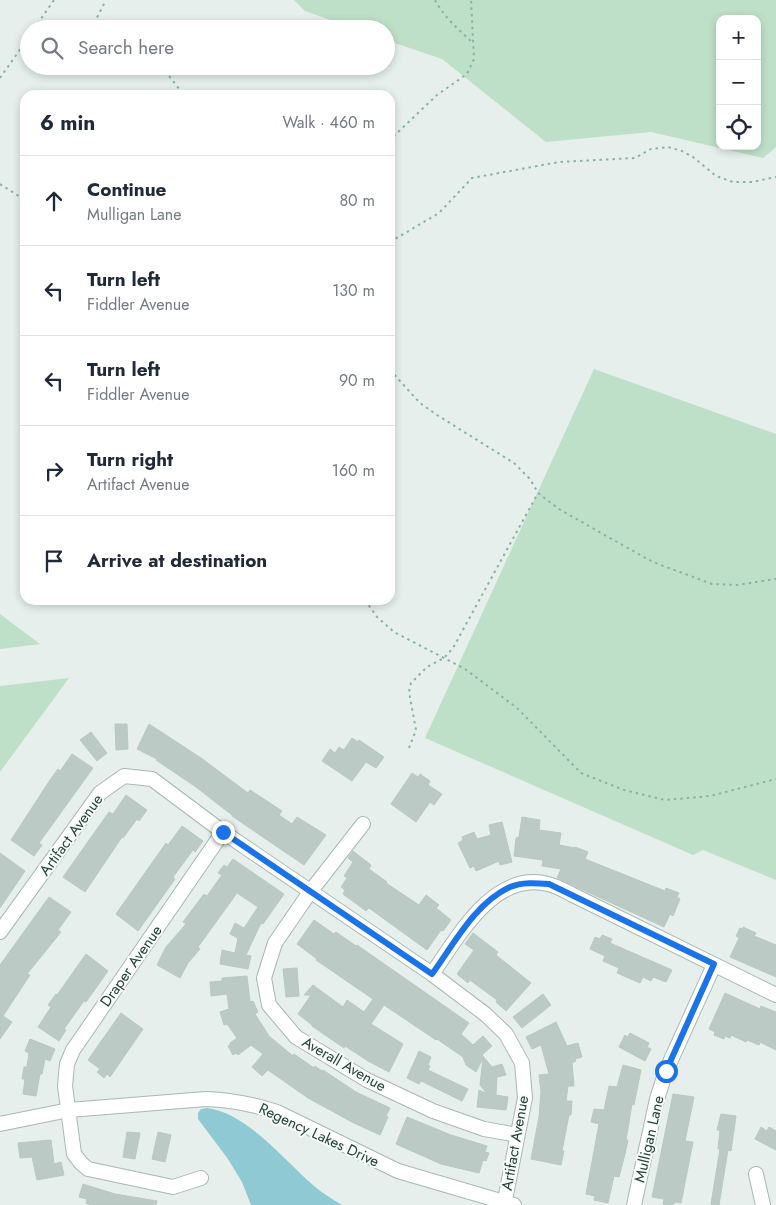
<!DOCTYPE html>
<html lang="en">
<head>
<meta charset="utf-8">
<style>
	:root { --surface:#fff; --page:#f6f6f7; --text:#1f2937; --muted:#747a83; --line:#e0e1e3 }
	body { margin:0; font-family:Jost,sans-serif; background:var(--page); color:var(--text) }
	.controls { position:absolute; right:15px; top:15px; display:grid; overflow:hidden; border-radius:10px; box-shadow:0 2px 8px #0003 }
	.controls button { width:45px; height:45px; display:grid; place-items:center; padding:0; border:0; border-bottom:1px solid var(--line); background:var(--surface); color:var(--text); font:25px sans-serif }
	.stop { position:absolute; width:15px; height:15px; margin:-11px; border:4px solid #1a73e8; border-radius:50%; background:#fff }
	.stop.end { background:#1a73e8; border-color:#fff; box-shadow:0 1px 5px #0008 }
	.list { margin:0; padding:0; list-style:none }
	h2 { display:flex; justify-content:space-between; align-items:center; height:65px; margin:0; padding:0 20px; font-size:21px }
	h2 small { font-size:16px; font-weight:400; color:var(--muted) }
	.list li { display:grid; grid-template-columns:32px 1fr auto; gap:15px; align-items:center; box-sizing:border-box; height:90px; padding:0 20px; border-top:1px solid var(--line) }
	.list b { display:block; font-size:19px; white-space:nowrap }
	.list p { margin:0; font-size:16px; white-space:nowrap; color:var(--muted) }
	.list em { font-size:16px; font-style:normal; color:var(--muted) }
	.icon { flex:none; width:28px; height:28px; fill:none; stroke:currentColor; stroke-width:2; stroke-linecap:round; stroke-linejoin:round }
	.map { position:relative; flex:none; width:776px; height:1205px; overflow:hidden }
	.search { position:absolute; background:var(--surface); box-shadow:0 2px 8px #0003; left:20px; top:20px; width:375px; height:55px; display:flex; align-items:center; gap:12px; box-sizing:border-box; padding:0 18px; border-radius:28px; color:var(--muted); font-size:19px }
	.panel { position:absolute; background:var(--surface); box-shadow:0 2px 8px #0003; left:20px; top:90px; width:375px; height:515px; border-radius:15px }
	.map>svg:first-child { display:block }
	.green { fill:#bfe0c8; fill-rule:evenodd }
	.water { fill:#8ec9d4 }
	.building { fill:#bbcac4; stroke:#b8c9c2 }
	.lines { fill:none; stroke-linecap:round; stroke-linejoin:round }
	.minor-casing { stroke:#a8b8b2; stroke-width:16 }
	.path { stroke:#86b3a5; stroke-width:2; stroke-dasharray:2.5 4; stroke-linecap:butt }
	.minor { stroke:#fff; stroke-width:14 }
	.route { stroke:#1a73e8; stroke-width:6 }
	.labels { text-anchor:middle; stroke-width:4; stroke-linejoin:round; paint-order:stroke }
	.street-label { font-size:15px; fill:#24423a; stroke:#f7fbf9 }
</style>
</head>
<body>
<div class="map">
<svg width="776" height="1205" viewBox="0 0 776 1205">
	<rect width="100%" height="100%" fill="#e6efeb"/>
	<path class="green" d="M294 0H776V147L763 158 651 132 546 142 442 59 386 40V29H355L305 11ZM720 19H757V146H720Z
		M594 369 776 434V880L703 850 693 855 425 738Z
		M0 614 40 644 0 649Z
		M69 678 0 772V686Z"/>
	<path class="water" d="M207 1108C247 1113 284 1160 313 1185 322 1193 332 1199 342 1205H251L242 1182 228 1159 198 1119V1113L201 1109Z"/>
	<path class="building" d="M115 724H127L128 749 116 750Z
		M149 724 201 758 248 793 250 790 270 803 282 811 279 815 292 824 297 817 326 835 304 865 232 816V815L196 787 156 760 157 759 137 749Z
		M91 732 107 753 97 761 80 740Z
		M352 738 358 742 359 740 384 757 376 768 366 762 352 781 322 761 330 749 335 753 339 747 344 750Z
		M72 754 93 768 39 843 42 845 34 856 11 840 50 780 58 769 60 771Z
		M412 773 418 777 420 774 430 781 428 785 442 794 434 805 430 802 416 822 391 804Z
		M126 795 147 810 139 821 137 819 123 838 122 837 85 892 63 877 109 812 113 814Z
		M522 817 540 820 539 830 561 833 559 845 575 848V847L588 852 585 859 665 891 666 888 679 893 677 897 680 899 673 916 670 914 664 927 557 878 561 869 542 866 543 860 514 856 516 838 519 837Z
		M502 822 512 862 500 865 499 861 476 871 474 866 470 868 458 843 463 840 462 837 474 832 477 839 491 835 489 825Z
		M182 826 203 841 195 852 193 850 173 877 175 879 138 931 116 914 166 843 168 845Z
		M353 851 371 865 369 869 387 882 386 883 419 905 426 895 439 905 436 908 451 920 443 931 441 930 427 950 369 908 366 911 343 894 345 890 341 887 347 878 344 876 353 862 348 858Z
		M0 853 25 871 0 908Z
		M233 859 284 894 263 924 261 923 246 955 251 956 248 969 220 964 222 950 235 953 238 938 230 934 235 923 244 928 258 907 237 893 198 947 200 949 188 963 180 978 157 965 166 947 186 924 183 922 204 894 207 896 222 875 218 873 224 865 227 867Z
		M49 897 71 912 58 930 61 932 27 974 30 975 3 1016 12 1022 0 1039V965Z
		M314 920 334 934 336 932 356 946 357 945 469 1023 461 1034 473 1045 483 1036 492 1046 482 1055 492 1067 502 1064 506 1075 497 1077 496 1095 508 1097 506 1110 477 1107 479 1090 487 1094 480 1085 483 1058 476 1072 466 1065 463 1057 437 1039 436 1040 384 1005 371 1024 403 1044 389 1072 368 1061 345 1046 344 1048 312 1026V1025L298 1014 311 995H304L313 985 343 1007 347 1000 364 1012 373 999 316 960 317 959 297 944Z
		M743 927 756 933 754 936 776 945V977L730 957 739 938 736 936 740 928 743 929Z
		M473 933 498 952 496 955 531 983 506 1011 496 1002 497 1000 470 980 468 983 457 974 474 950 465 944Z
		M602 935 612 939 610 943 672 970 666 982 653 977 651 981 643 977 640 983 617 973 619 968 603 961 605 956 590 949 595 937 600 939Z
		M86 954 108 971 86 1002 84 1001 64 1029 66 1030 59 1041 38 1027 51 1007 48 1005 56 994 57 995Z
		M297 968 299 996 286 997 283 969Z
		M247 976 250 1002 253 1001 258 1012 255 1014 269 1036 293 1056 294 1054 314 1068 315 1066 322 1071 323 1070 356 1092 390 1108 386 1116 388 1117 380 1135 352 1122 308 1098 268 1070 262 1076 252 1067 263 1054 251 1045 238 1055 236 1053 233 1055 228 1046 230 1045V1043L237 1038 227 1024 224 1025 220 1012 229 1009 227 994 211 996 210 982 222 981V978Z
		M725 993 760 1009 761 1006 776 1012V1050L760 1042 759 1045 747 1040 746 1042 731 1035 730 1038 725 1036 724 1039 714 1035 715 1032 709 1029Z
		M543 994 551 1005 522 1028 513 1017Z
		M121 1013 143 1029 110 1077 107 1074 104 1078 97 1072 100 1069 88 1060Z
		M556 1022 567 1046 578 1043 582 1057 575 1059 576 1061 572 1063 574 1086H568L566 1101H572L571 1115H569L562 1151H564L561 1165 531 1159 539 1117 541 1092 539 1075 549 1074 541 1045 532 1049 526 1037Z
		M630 1033 649 1043 647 1047 651 1049 645 1061 619 1047 625 1035 628 1037Z
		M30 1039 55 1049 50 1061 45 1059 42 1074H40L36 1096 23 1094 25 1079H22L24 1067H27L29 1053 25 1051Z
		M419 1051 431 1057 428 1065 430 1066 428 1070 468 1089 462 1101 421 1081 419 1084 407 1078Z
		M623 1065 641 1070 634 1105 632 1104 626 1140H628L625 1154 619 1177 614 1176 608 1203 594 1200 595 1196 586 1194 599 1124 591 1122 594 1109 604 1110 609 1086 617 1087Z
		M673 1094 694 1097 685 1141 693 1142 681 1203 675 1202 674 1204 668 1205 663 1204 664 1199 652 1197Z
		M721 1114 736 1116 731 1151 728 1150 719 1205H714L711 1204 720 1149H718L720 1130H717Z
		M407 1117 451 1135 487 1146 485 1152 489 1153 486 1161 483 1160 479 1173 441 1164 396 1144Z
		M761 1127 767 1131 769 1127 776 1131V1150L755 1139Z
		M127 1132 140 1133 135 1159 123 1157Z
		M158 1132 171 1135 165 1162 152 1159Z
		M51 1140 54 1164 61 1162 64 1175 37 1180 32 1157 20 1158 18 1143Z
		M83 1184 115 1194 157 1201 156 1205H91L86 1203 87 1199 79 1197Z"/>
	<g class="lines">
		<defs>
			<path id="minor" d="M363 824 310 892 275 943 264 978 269 1005 296 1037 367 1080 433 1111 484 1129 517 1135
				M0 932 100 793 124 776 152 779 223 832 432 974 485 1014 506 1034 522 1063 525 1098 504 1205
				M432 974C458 937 494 870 548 884 557 886 565 891 573 895L776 995
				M0 1124 69 1110 206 1099C231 1100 253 1104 277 1112L398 1171 514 1205
				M756 1174 763 1205
				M201 1178 173 1187 88 1169 81 1163 74 1154 65 1086 67 1064 73 1050 223 832
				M634 1205 657 1099 666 1071 714 965"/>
		</defs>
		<use href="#minor" class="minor-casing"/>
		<path class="path" d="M435 0C444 17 459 30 473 43
			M34 29 54 0
			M91 29 106 0
			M161 66 184 95
			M0 78 29 37
			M390 142 395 135 437 95 467 74 474 59 471 0
			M0 184 25 200
			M390 242 439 213 472 178 559 162 635 158 651 149 668 147 682 151 693 157 716 176 733 182H752L776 177
			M390 370 420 403 437 415 514 463 530 479 538 493 559 509 617 542 653 562 712 584 737 585 776 579
			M365 600 377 617 394 632 465 669 517 708 581 773 624 790 665 800 710 796 776 779
			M409 748 416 730 409 692 411 683 427 667 444 658 453 648 538 493"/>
		<use href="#minor" class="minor"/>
	</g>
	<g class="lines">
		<path class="route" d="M223 832 432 974C454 944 475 903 510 887 522 882 536 883 549 884L714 964 666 1071"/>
	</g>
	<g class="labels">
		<g class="street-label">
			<text transform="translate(71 835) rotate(-54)" y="5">Artifact Avenue</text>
			<text transform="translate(131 966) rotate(-55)" y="5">Draper Avenue</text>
			<text transform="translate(344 1064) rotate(30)" y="5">Averall Avenue</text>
			<text transform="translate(319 1135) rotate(25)" y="5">Regency Lakes Drive</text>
			<text transform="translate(649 1139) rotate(-77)" y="5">Mulligan Lane</text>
			<text transform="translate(515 1143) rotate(-80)" y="5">Artifact Avenue</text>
		</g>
	</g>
</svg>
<div class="controls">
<button>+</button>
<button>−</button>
<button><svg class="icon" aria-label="locate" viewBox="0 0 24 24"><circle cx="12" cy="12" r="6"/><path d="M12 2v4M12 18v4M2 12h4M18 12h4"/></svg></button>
</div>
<div class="stop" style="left:666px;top:1071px"></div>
<div class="stop end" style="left:223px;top:832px"></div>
<div class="search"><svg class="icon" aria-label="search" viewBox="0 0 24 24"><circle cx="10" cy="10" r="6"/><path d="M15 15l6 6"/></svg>Search here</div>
<section class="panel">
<h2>6 min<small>Walk · 460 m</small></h2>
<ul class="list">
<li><svg class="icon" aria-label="ahead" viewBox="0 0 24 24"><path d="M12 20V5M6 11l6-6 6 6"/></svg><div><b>Continue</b><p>Mulligan Lane</p></div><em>80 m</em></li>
<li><svg class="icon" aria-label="left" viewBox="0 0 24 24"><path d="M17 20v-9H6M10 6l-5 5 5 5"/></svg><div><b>Turn left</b><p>Fiddler Avenue</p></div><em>130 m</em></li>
<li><svg class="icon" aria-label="left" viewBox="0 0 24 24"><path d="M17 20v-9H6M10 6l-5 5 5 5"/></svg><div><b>Turn left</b><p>Fiddler Avenue</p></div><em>90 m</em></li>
<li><svg class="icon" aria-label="right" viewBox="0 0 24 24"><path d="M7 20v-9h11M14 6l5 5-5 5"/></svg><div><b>Turn right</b><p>Artifact Avenue</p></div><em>160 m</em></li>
<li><svg class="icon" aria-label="arrive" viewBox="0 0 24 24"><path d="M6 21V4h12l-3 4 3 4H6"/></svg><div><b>Arrive at destination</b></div></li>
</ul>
</section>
</div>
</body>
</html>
